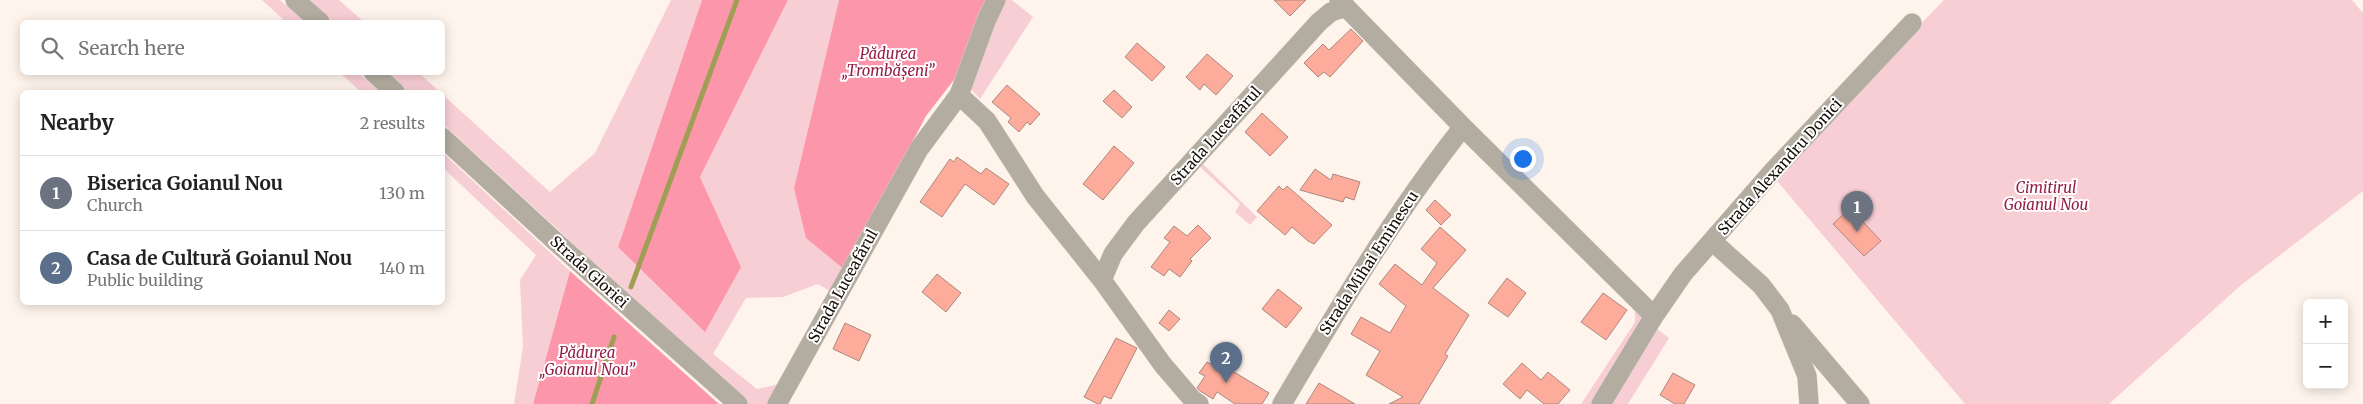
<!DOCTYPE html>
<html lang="en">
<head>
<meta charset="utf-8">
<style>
	:root { --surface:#fff; --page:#f2f2f2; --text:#222; --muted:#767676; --line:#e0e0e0; --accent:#775bd5 }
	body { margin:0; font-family:Merriweather,serif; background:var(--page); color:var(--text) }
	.controls { position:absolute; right:15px; bottom:15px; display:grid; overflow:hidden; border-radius:8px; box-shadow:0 2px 12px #0003 }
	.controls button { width:45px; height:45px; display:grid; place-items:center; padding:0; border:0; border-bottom:1px solid var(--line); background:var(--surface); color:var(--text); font:25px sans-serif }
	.you { position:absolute; left:1522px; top:158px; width:18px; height:18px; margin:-12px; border:4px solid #fff; border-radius:50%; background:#1a73e8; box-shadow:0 0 0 8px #1a73e833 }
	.badge { display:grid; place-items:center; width:32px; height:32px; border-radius:50%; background:var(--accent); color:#fff; font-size:16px; font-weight:700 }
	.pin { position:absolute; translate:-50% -41px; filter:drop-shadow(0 1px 2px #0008) }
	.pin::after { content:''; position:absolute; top:26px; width:18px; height:15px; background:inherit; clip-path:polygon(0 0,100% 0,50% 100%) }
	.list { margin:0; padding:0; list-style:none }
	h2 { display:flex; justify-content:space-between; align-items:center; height:65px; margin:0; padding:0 20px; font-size:21px }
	h2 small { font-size:16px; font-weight:400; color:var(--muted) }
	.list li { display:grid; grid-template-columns:32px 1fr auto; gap:15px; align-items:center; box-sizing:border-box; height:75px; padding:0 20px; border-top:1px solid var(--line) }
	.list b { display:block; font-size:19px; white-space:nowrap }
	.list p { margin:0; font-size:16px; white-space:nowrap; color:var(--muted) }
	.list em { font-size:16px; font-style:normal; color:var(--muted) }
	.icon { flex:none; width:28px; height:28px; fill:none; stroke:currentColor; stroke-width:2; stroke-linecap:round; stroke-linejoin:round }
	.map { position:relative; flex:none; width:2363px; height:404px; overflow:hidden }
	.search { position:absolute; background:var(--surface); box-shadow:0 2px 12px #0003; left:20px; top:20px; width:425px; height:55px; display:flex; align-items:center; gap:12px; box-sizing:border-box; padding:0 18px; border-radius:8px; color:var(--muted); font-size:19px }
	.panel { position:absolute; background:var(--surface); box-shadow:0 2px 12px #0003; left:20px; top:90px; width:425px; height:215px; border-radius:8px }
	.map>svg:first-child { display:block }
	.green { fill:#f8ced5 }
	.forest { fill:#fc96ab }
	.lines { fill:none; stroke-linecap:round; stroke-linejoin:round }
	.stream { stroke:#9f9e55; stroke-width:5 }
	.building { fill:#fdac9b; stroke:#a98981 }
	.minor-casing { stroke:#dacfc7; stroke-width:20 }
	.minor { stroke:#b3aca0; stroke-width:19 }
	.labels { text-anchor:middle; stroke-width:4; stroke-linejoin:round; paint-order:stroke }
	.park-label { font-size:15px; font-style:italic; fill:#941e45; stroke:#fff }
	.street-label { font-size:15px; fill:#170e07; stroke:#fff }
</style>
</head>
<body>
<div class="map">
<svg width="2363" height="404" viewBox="0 0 2363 404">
	<rect width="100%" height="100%" fill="#fff4eb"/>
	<path class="green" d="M262 0H280L305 22H286Z
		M308 0H339L364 22H333Z
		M671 0H702L618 247 741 267 700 177 788 0H839L794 188 845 270 833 293 818 284 783 297 746 298 713 354 757 389 780 384 767 404H748L443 124 442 94 550 192 595 153Z
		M1004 0H1012L1033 17 980 99 967 85Z
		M1944 0H2352L2363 13V191L2240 286 2109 404H1965L1773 176Z
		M340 73H358L380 92H361Z
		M387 73H419L440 92H408Z
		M442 152 570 271 533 404H514L523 347 520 280 536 255 443 168Z
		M1203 164 1257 217 1250 225 1235 212 1240 204 1199 166Z
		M1635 306 1647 318 1593 404H1581L1635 322Z
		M1657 329 1669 338 1666 343 1628 404H1611Z"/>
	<path class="forest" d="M702 0H788L700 177 741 267 705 332 618 247Z
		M839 0H990L960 72 926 116 845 270 806 238 794 188Z
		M570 271 719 404H533Z"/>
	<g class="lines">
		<path class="stream" d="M631 287 737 0
			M592 404 614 337"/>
	</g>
	<path class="building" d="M1274 0H1306L1290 16Z
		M1351 29 1363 41 1330 77 1324 72 1318 77 1304 63 1323 44 1329 50Z
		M1137 43 1165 67 1152 81 1125 57Z
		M1207 54 1233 76 1216 95 1204 84 1200 90 1186 77Z
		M1007 85 1040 114 1030 125 1027 122 1019 132 1008 122 1011 118 992 102Z
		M1114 90 1132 107 1122 118 1103 101Z
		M1262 113 1288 137 1270 156 1245 132Z
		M1114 146 1134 163 1103 200 1083 184Z
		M957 157 981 174 986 168 1009 184 994 205 965 184 942 217 920 202 950 159 954 162Z
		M1315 169 1331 180 1333 174 1360 182 1354 200 1345 197 1343 202 1300 190Z
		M1279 186 1283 190 1287 186 1332 225 1314 244 1308 241 1292 227 1285 235 1257 211Z
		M1435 200 1451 215 1441 225 1426 210Z
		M1850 208 1881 241 1864 256 1833 224Z
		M1198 225 1211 238 1190 259 1192 261 1180 277 1169 269 1164 276 1151 267 1170 242 1164 238 1174 226 1187 236Z
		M1440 227 1466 250 1433 288 1469 315 1445 354 1448 356 1419 404H1389L1403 397 1366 375 1380 351 1351 334 1361 317 1390 333 1406 306 1379 284 1395 264 1422 285 1437 263 1421 249Z
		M937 274 961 293 946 312 922 292Z
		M1507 278 1526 293 1508 317 1488 303Z
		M1278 289 1302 308 1286 328 1262 309Z
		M1603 293 1627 310 1606 340 1581 322Z
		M1169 310 1180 319 1169 331 1159 323Z
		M845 323 871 335 859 361 833 349Z
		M1116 338 1137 348 1111 399 1104 396 1100 404H1098L1084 397Z
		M1207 362 1226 373 1229 369 1269 393 1262 404H1235L1217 392 1213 399 1200 391 1197 388 1205 376 1199 373Z
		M1522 363 1541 380 1548 372 1570 390 1558 404H1544L1527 390 1520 399 1503 384Z
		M1673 373 1695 385 1684 404H1675L1660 395Z
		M1319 383 1355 404H1306Z"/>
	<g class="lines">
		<defs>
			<path id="minor" d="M295 0 320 22
				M1339 0 1463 127 1654 316
				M373 72 395 92
				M959 95 987 121 1035 196 1102 280 1163 365 1193 400 1199 404
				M442 137 556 242 738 404
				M1712 241 1761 285 1780 310 1807 376 1809 404
				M1102 280 1113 254 1136 223 1319 22 1331 12 1346 7
				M1792 324 1860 404
				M777 404 919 149 959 95 986 21 996 0
				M1282 404C1338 309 1394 214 1463 127
				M1601 404 1654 316 1683 274 1772 172 1912 23"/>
		</defs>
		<use href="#minor" class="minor-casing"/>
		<use href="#minor" class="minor"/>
	</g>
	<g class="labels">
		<g class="park-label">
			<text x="888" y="59">Pădurea<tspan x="888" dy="17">„Trombășeni”</tspan></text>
			<text x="2046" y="193">Cimitirul<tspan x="2046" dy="17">Goianul Nou</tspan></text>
			<text x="587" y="358">Pădurea<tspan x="587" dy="17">„Goianul Nou”</tspan></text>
		</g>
		<g class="street-label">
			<text transform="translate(1216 136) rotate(-48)" y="5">Strada Luceafărul</text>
			<text transform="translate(1780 167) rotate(-48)" y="5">Strada Alexandru Donici</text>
			<text transform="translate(1369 263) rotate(-57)" y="5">Strada Mihai Eminescu</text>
			<text transform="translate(589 272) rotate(42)" y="5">Strada Gloriei</text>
			<text transform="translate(843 286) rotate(-61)" y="5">Strada Luceafărul</text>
		</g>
	</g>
</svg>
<div class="controls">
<button>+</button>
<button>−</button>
</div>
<div class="you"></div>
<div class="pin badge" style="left:1857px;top:232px;background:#6b7280">1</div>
<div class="pin badge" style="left:1226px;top:383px;background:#5c6f8a">2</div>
<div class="search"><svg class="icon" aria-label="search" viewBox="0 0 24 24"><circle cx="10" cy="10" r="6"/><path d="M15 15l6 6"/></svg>Search here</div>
<section class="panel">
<h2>Nearby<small>2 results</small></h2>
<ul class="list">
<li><span class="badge" style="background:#6b7280">1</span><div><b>Biserica Goianul Nou</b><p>Church</p></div><em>130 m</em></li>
<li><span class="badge" style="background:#5c6f8a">2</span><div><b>Casa de Cultură Goianul Nou</b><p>Public building</p></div><em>140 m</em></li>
</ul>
</section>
</div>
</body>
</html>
